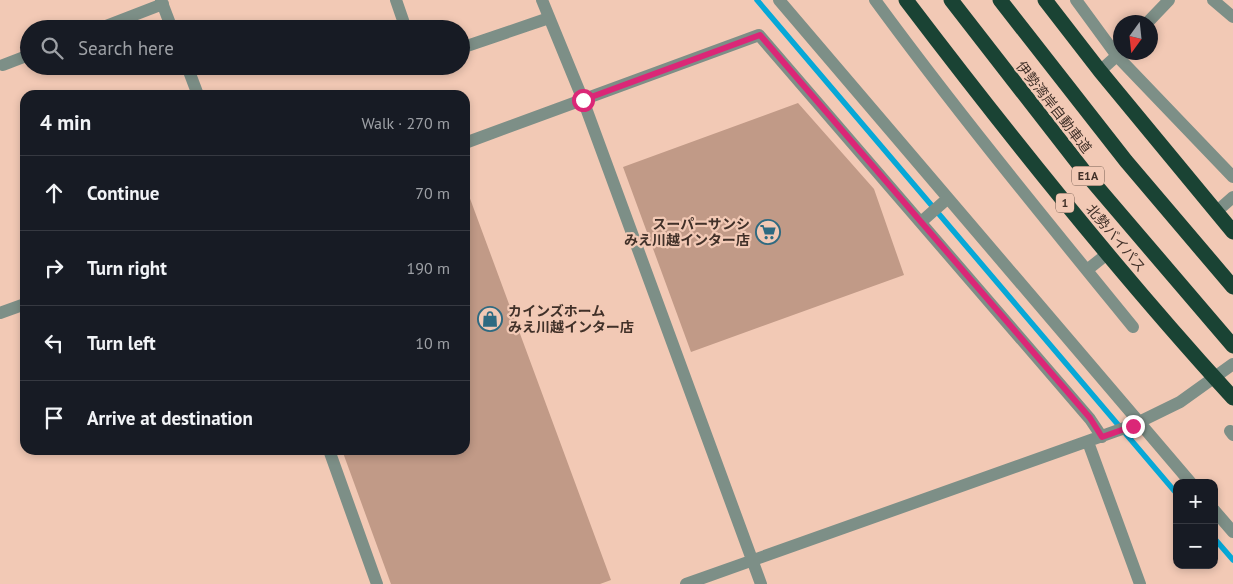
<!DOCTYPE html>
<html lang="en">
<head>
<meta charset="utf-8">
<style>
	:root { --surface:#171b24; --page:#242831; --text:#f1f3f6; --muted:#9ea1a6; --line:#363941 }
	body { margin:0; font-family:"PT Sans","Noto Sans JP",sans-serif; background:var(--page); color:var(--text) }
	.controls { position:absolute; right:15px; bottom:15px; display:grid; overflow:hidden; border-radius:10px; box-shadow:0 2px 8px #0003 }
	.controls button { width:45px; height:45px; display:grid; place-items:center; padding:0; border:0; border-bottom:1px solid var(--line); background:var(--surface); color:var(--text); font:25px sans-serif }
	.compass { position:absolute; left:1113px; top:15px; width:45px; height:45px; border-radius:50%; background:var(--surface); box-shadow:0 2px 8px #0003; rotate:195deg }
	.stop { position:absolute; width:15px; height:15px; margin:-11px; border:4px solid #db2777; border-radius:50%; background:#fff }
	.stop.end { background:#db2777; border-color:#fff; box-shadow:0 1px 5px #0008 }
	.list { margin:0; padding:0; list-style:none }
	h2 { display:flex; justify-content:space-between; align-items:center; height:65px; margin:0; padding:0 20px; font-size:21px }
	h2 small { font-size:16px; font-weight:400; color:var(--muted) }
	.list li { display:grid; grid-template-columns:32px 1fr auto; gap:15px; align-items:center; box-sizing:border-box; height:75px; padding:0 20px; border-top:1px solid var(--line) }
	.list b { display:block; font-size:19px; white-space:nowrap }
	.list em { font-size:16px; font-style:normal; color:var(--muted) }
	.icon { flex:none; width:28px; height:28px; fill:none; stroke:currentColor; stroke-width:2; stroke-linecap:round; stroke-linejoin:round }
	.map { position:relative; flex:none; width:1233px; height:584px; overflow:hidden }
	.search { position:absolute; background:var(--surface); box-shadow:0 2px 8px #0003; left:20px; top:20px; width:450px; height:55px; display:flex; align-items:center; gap:12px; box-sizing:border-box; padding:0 18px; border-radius:28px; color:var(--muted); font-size:19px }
	.panel { position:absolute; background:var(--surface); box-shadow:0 2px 8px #0003; left:20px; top:90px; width:450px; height:365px; border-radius:15px }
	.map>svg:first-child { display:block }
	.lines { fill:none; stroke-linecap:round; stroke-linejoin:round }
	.stream { stroke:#07a8d7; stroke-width:5.5 }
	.building { fill:#c19a87 }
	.minor { stroke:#7d8f87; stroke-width:12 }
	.highway { stroke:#1a4334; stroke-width:15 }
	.route { stroke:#db2777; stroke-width:6 }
	.labels { text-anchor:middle; stroke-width:4.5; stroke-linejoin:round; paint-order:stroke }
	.shield { fill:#f2c9b5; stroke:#765f53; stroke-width:1 }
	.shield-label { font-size:12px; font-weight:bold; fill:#413129 }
	.street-label { font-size:14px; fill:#413129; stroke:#f2c9b5 }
	.poi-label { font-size:14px; font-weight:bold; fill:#413129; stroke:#f2c9b5; text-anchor:end }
</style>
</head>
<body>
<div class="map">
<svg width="1233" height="584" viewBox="0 0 1233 584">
	<rect width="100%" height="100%" fill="#f2c9b5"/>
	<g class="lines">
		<path class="stream" d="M757 0 1177 494
			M1214 538 1233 560"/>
	</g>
	<path class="building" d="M798 103 874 189 904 275 691 352 623 167Z
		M465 185 611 580 600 584H391L342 450H465Z"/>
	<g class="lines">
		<path class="minor" d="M161 0 172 29
			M396 0 406 29
			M542 0 583 100 761 584
			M779 0 1191 483
			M875 0C957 112 1045 219 1133 327
			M1076 0 1117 56 1233 177
			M1213 0 1233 17
			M1148 22 1169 0
			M98 29 163 4
			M461 48 549 18
			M3 65 29 55
			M187 66 198 95
			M1100 71 1121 52
			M465 143 759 35 1090 419 1102 437
			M1216 212 1233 197
			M921 222 947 199
			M1087 270 1107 254
			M0 313 25 304
			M1230 431 1233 435
			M1088 442 1140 584
			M329 450 377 584
			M1214 510 1233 532
			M686 584 1133 425 1180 402 1233 364"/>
		<path class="highway" d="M906 0C1010 137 1117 271 1233 398
			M951 0 1087 175 1233 346
			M1000 0 1126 161 1233 287
			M1045 0 1100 71 1233 232"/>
	</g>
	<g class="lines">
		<path class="route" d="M583 100 760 35 1090 418 1102 437 1133 426"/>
	</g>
	<defs>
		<symbol id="supermarket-ring" viewBox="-11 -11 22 22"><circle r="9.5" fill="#f2c9b5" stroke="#2e6a81" stroke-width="1.5"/><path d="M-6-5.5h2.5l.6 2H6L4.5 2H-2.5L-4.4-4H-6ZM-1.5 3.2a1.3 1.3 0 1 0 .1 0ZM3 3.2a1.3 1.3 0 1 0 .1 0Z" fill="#2e6a81"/></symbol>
		<symbol id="shop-ring" viewBox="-11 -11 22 22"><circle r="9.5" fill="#f2c9b5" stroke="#2e6a81" stroke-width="1.5"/><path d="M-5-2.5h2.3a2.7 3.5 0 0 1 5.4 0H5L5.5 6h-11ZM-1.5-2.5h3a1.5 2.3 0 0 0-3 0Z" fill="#2e6a81"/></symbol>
	</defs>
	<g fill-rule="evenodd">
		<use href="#supermarket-ring" x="754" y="218" width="28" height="28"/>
		<use href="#shop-ring" x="476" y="305" width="28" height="28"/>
	</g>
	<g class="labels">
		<g class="shield">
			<rect x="1072" y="166.5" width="32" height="19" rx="4"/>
			<rect x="1056" y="193.5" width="18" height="19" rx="4"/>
		</g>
		<g class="shield-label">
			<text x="1088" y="180">E1A</text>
			<text x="1065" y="207">1</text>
		</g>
		<g class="street-label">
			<text transform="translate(1054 107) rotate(52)" y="5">伊勢湾岸自動車道</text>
			<text transform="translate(1116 238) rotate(50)" y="5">北勢バイパス</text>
		</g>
		<g class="poi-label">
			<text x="750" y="229">スーパーサンシ<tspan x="750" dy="16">みえ川越インター店</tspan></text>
			<text x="508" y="316" text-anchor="start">カインズホーム<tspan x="508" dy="16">みえ川越インター店</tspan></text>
		</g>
	</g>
</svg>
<div class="controls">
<button>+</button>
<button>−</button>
</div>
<svg class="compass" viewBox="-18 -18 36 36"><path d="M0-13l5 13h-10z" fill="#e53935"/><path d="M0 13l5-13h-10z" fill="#9ea1a6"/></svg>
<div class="stop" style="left:583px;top:100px"></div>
<div class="stop end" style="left:1133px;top:426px"></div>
<div class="search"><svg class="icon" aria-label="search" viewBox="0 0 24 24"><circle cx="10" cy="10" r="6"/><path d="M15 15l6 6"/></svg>Search here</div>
<section class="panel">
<h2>4 min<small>Walk · 270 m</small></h2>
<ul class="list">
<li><svg class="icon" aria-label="ahead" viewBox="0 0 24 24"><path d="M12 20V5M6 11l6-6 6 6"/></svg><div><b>Continue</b></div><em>70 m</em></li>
<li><svg class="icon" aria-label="right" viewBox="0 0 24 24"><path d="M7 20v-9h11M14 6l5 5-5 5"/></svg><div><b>Turn right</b></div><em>190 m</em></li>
<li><svg class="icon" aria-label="left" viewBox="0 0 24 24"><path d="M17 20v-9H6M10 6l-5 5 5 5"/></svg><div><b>Turn left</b></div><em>10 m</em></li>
<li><svg class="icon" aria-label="arrive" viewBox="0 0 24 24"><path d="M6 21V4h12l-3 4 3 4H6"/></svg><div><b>Arrive at destination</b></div></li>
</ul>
</section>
</div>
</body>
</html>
